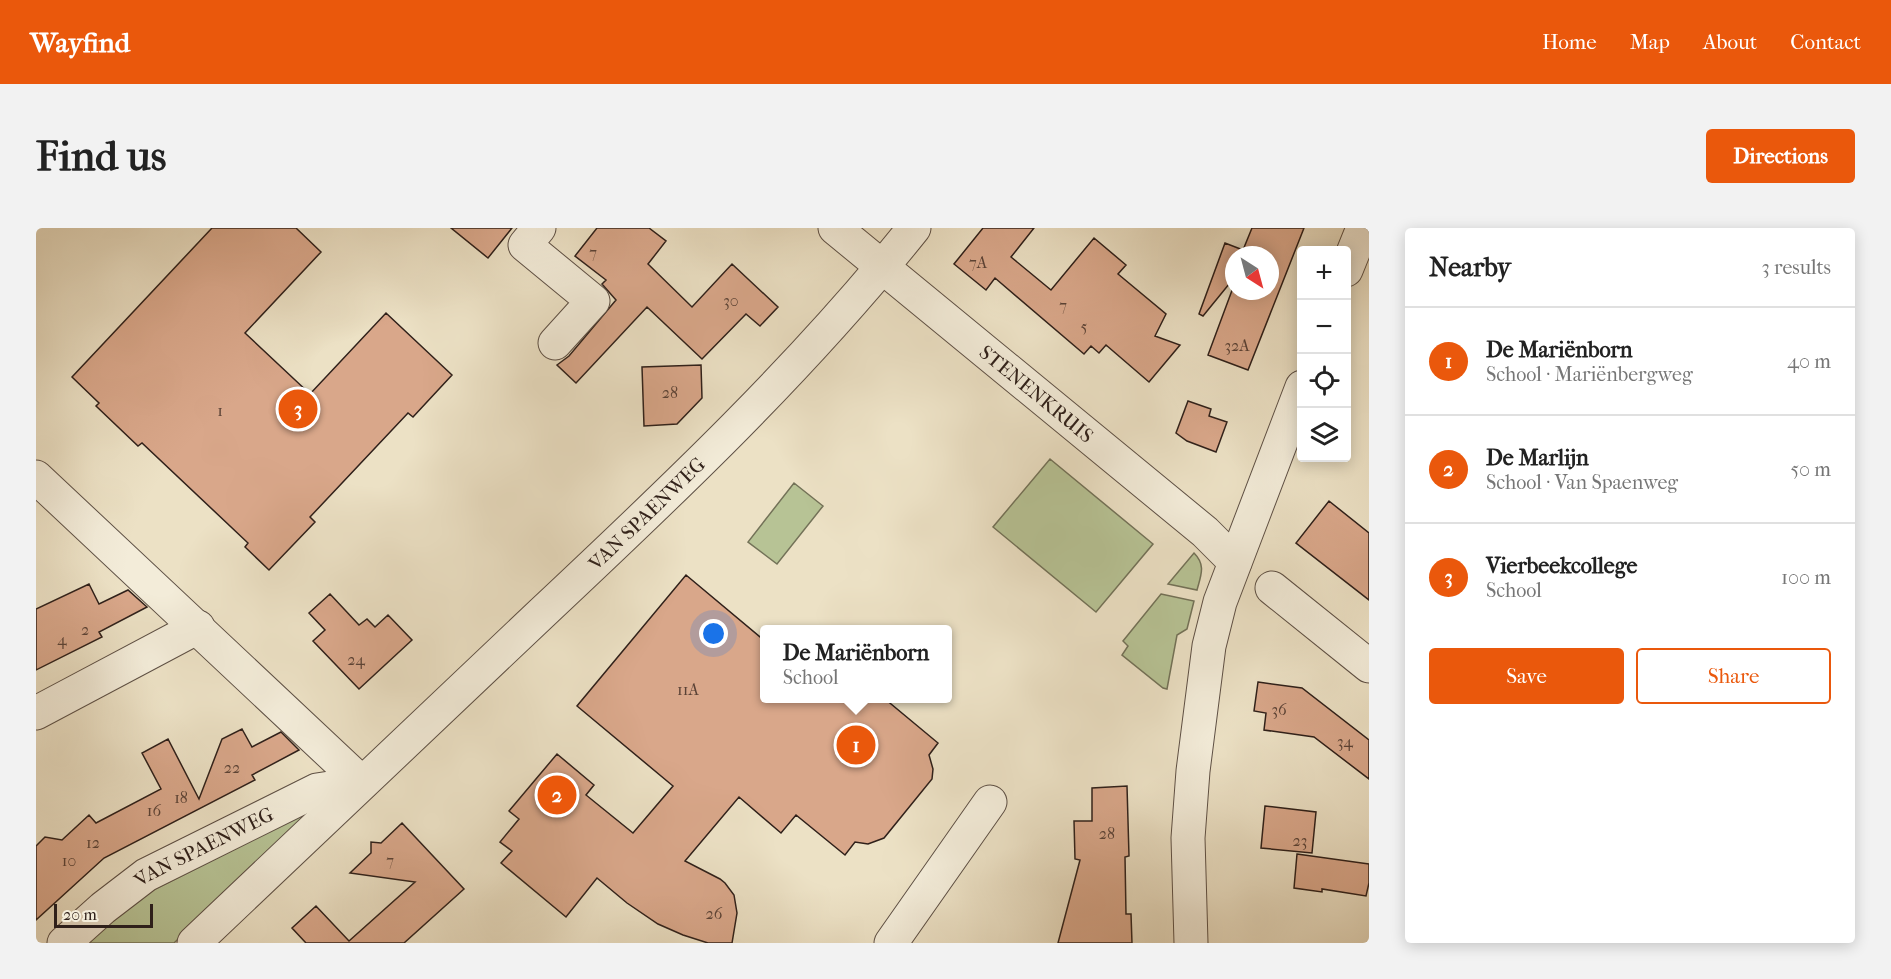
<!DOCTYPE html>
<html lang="en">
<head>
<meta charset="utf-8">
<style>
	:root { --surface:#fff; --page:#f2f2f2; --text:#222; --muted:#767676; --line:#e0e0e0; --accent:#ea580c }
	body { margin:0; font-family:"IM FELL French Canon",serif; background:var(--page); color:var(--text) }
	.controls { position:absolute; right:18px; top:18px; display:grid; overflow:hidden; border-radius:6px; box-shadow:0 3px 15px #0003 }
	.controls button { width:54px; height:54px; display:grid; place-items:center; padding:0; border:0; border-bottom:2px solid var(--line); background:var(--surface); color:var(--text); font:30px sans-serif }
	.compass { position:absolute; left:1189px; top:18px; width:54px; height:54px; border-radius:50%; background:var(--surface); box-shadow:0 3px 15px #0003; rotate:144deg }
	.scale { position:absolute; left:18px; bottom:15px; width:99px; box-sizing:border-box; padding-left:6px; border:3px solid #2f201a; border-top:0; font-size:16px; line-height:21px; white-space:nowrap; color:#2f201a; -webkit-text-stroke:4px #f3ecd9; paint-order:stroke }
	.you { position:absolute; left:678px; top:406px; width:21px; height:21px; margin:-15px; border:4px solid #fff; border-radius:50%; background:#1a73e8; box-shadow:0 0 0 9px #1a73e833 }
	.badge { display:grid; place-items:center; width:39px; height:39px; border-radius:50%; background:var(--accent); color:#fff; font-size:20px; font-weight:700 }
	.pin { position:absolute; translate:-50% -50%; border:3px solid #fff; box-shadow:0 2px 6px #0006 }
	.popup { position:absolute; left:724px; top:397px; width:192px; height:78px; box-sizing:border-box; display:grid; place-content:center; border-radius:6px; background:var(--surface); filter:drop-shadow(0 2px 4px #0005); font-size:20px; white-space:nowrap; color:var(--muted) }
	.popup b { font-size:22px; color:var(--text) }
	.popup::after { content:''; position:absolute; left:50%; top:100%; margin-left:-12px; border:12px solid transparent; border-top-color:var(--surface) }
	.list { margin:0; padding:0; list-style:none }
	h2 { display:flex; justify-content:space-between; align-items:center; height:78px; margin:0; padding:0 24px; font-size:26px }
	h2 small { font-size:20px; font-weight:400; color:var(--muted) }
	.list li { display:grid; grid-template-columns:39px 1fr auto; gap:18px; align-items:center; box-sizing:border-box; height:108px; padding:0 24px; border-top:2px solid var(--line) }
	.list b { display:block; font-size:22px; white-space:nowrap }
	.list p { margin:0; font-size:20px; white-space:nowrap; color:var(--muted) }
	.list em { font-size:20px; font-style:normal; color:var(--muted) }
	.actions { display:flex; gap:12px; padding:18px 24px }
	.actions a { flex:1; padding:14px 0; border:2px solid var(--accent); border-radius:6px; text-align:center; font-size:21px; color:var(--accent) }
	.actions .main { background:var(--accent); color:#fff }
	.icon { flex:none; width:33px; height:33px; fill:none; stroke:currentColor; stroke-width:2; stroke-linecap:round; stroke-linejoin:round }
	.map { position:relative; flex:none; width:1333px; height:715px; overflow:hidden; border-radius:6px }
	header { display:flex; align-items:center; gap:36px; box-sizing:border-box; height:84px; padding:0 30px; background:var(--accent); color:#fff }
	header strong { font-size:28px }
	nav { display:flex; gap:33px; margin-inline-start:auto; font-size:21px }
	.intro { display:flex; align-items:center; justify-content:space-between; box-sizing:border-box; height:144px; padding:0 36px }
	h1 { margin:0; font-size:42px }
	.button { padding:15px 27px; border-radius:6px; background:var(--accent); color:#fff; font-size:21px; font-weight:700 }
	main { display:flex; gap:36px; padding:0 36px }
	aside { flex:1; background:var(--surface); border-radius:6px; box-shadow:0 3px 15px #0003 }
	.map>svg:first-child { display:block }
	.green { fill:#b7c395; stroke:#737258; stroke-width:1.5 }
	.building { fill:#d9a78a; stroke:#2f201a; stroke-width:1.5 }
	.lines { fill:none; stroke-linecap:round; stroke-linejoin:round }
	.minor-casing { stroke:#5e5045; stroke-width:35 }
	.minor { stroke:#f3ecd9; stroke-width:33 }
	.labels { text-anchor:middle; stroke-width:5; stroke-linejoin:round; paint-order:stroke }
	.number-label { font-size:16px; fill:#5a4236 }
	.street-label { font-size:20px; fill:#2f201a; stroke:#f3ecd9 }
</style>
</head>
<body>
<header>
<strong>Wayfind</strong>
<nav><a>Home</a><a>Map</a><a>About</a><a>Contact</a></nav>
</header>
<div class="intro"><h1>Find us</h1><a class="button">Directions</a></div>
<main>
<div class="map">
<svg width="1333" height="715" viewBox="0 0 1333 715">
	<rect width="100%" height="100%" fill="#ece1c5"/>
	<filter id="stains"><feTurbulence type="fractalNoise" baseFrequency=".00333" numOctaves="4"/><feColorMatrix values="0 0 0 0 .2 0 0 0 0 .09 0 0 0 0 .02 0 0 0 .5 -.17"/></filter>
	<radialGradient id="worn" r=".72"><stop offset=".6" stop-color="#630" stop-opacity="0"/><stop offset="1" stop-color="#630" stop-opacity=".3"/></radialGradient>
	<path class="green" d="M1014 231 1117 316 1060 384 957 299Z
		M758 255 787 278 741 336 712 314Z
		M1158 325C1170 337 1165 347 1161 362L1132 356Z
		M1125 366 1158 373 1151 401 1141 407 1131 461 1127 460 1086 427 1092 418 1087 413Z
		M259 582 267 591 138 715H40L69 688Z"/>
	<path class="building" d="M176 0H260L285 24 209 105 274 166 350 85 416 147 377 189 372 185 274 289 279 294 233 342 209 319 212 315 106 215 102 218 60 178 63 175 36 149Z
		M415 0H476L452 30Z
		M561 0H613L630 13 612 36 656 79 696 36 742 79 724 98 710 86 666 131 611 79 540 155 521 137 533 128 580 72 566 56 570 52 539 28Z
		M947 0H998L975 29 1015 62 1058 10 1090 37 1082 46 1130 86 1119 108 1144 117 1113 154 1070 117 1063 125 1055 118 1048 126 959 50 950 62 918 36Z
		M1216 0H1268L1212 142 1172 127 1198 57V63H1234V27H1198V50L1167 88 1163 86 1189 15 1207 22Z
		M665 137 666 170 641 196 608 198 606 139Z
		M1152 173 1175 181 1173 188 1191 194 1180 224 1151 213 1140 205Z
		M1293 273 1333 305V372L1260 315Z
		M650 347 729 413V471H849L902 515 893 527 897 541 896 551 848 610 832 616 819 614 809 627 760 587 745 605 703 569 649 633 684 651 689 655 698 667 701 685 696 715H672L647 707 622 696 591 675 561 650 530 689 465 635 476 623 464 614 483 591 473 583 521 526 558 557 550 567 597 605 637 558 541 478Z
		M53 356 63 376 92 362 111 379 63 404 66 409 0 442V381Z
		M294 366 323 397 331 391 339 399 352 387 376 412 323 461 277 413 289 402 273 385Z
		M1222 454 1266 460 1333 512V551L1278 509 1228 502 1230 485 1218 483Z
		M206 501 216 519 245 504 263 522 216 547 219 552 68 630 0 692V618L9 609 26 612 53 587 60 595 125 561 106 525 132 511 163 571 186 511Z
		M1091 558 1093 628 1089 629 1090 686H1095L1096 715H1022L1044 632 1039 631 1038 593H1056V560Z
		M1229 578 1280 584 1276 625 1225 620Z
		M366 595 428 661 368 715H270L256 700 280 678 313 713 379 654 314 645 335 625V614L345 615Z
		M1261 626 1333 636V655L1330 668 1286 661V664L1258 660Z"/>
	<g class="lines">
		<defs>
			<g id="minor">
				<path d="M503 0 489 17 557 73 519 115"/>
				<path id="s1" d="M799 0 1169 304 1199 334"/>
				<path d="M1310 42 1327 0"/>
				<path d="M0 249 326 555"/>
				<path d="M1236 360 1333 438"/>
				<path d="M0 485 162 399"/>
				<path id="s2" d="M28 715 67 680 110 647 281 562 326 555"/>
				<path id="s3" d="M158 715C274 605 390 495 506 385 636 263 767 139 878 0"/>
				<path d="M855 715 954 574"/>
				<path d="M1155 715 1152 610 1157 543 1173 418 1184 374 1266 159"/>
			</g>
		</defs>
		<use href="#minor" class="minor-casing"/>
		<use href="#minor" class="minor"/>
	</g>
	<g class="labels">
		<g class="number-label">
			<text x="557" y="30">7</text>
			<text x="942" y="40">7A</text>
			<text x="695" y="78">30</text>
			<text x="1027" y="83">7</text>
			<text x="1048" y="104">5</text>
			<text x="1201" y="123">32A</text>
			<text x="634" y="170">28</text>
			<text x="184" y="188">1</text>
			<text x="49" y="407">2</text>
			<text x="26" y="417">4</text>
			<text x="320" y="437">24</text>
			<text x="652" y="467">11A</text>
			<text x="1243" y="487">36</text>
			<text x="1309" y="519">34</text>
			<text x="196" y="545">22</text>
			<text x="145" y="575">18</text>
			<text x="118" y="588">16</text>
			<text x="1071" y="611">28</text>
			<text x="1264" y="618">23</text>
			<text x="57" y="620">12</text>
			<text x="33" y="638">10</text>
			<text x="354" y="638">7</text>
			<text x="678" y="691">26</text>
		</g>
		<g class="street-label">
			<text dy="7" stroke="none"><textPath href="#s1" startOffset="261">STENENKRUIS</textPath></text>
			<text dy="7" stroke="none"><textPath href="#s3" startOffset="624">VAN SPAENWEG</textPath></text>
			<text dy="7" stroke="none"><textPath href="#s2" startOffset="171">VAN SPAENWEG</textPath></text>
		</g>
	</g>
	<rect width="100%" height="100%" filter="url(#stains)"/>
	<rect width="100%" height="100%" fill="url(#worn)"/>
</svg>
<div class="controls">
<button>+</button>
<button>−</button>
<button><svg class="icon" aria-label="locate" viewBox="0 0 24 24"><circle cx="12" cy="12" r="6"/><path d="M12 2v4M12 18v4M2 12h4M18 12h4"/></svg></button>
<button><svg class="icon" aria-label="layers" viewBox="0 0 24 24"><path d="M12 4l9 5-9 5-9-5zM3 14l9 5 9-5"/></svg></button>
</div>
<svg class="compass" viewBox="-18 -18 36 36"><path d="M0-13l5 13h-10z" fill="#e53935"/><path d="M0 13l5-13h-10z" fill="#767676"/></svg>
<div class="scale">20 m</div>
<div class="you"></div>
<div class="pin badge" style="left:820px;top:517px">1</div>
<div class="popup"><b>De Mariënborn</b>School</div>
<div class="pin badge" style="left:521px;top:567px">2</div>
<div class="pin badge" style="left:262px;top:181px">3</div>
</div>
<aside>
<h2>Nearby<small>3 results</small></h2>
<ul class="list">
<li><span class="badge">1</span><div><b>De Mariënborn</b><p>School · Mariënbergweg</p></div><em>40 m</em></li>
<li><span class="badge">2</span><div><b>De Marlijn</b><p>School · Van Spaenweg</p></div><em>50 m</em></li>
<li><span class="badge">3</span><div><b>Vierbeekcollege</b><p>School</p></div><em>100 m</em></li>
</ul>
<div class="actions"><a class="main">Save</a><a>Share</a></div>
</aside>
</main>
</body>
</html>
